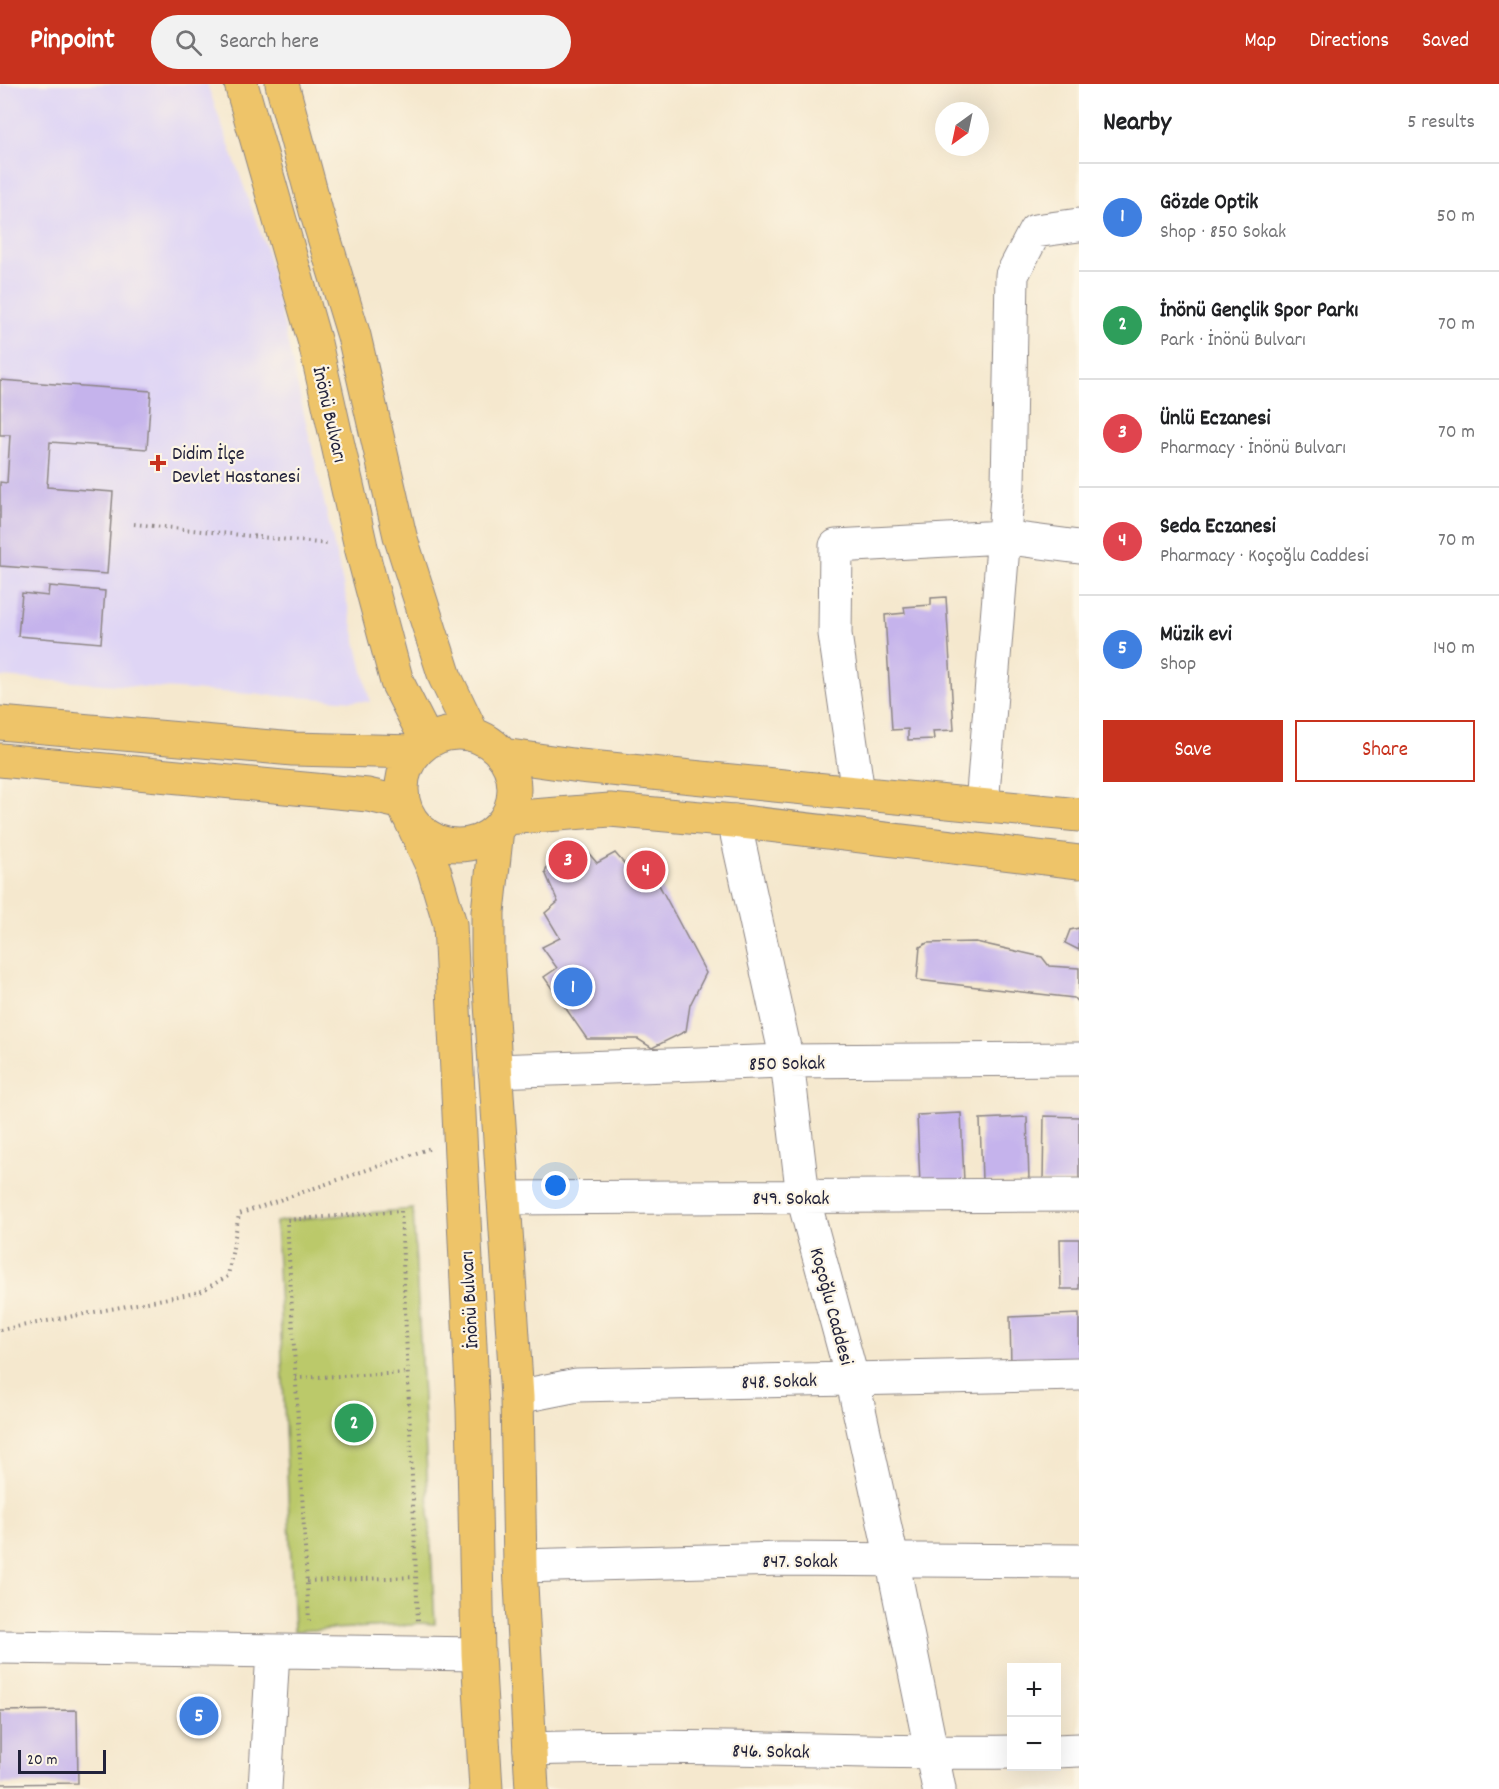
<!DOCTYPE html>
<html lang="en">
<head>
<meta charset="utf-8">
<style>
	:root { --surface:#fff; --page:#f2f2f2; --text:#202124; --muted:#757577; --line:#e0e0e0; --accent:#c8321e }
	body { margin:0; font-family:Dekko,sans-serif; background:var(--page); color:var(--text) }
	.controls { position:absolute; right:18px; bottom:18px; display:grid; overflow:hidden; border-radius:0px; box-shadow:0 6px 24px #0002 }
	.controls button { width:54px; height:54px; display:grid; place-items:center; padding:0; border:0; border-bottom:2px solid var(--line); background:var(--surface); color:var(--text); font:30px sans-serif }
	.compass { position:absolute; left:935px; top:18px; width:54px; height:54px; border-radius:50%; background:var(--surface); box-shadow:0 6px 24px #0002; rotate:213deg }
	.scale { position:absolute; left:18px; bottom:15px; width:88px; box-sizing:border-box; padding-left:6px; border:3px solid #22223b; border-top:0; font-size:16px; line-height:21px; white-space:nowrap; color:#22223b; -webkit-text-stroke:4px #fcf5e5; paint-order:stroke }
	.you { position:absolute; left:556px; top:1102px; width:21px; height:21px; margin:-15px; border:4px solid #fff; border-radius:50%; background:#1a73e8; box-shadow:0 0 0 9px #1a73e833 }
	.badge { display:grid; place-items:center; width:39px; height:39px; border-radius:50%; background:var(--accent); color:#fff; font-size:20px; font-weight:700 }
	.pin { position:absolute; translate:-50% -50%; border:3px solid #fff; box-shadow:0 2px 6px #0006 }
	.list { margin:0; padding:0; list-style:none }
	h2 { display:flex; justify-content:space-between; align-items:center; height:78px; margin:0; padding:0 24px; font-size:26px }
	h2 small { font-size:20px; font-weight:400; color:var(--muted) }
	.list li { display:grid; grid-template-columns:39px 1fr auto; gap:18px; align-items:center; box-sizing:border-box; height:108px; padding:0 24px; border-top:2px solid var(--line) }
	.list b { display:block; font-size:22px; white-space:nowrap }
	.list p { margin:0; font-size:20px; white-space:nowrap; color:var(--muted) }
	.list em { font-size:20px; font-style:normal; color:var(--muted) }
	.actions { display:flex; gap:12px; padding:18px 24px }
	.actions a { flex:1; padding:14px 0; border:2px solid var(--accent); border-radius:0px; text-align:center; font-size:21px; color:var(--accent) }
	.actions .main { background:var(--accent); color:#fff }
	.icon { flex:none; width:33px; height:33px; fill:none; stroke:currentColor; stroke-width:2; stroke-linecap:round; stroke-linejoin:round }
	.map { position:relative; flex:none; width:1079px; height:1705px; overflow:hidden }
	header { display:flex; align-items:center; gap:36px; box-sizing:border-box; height:84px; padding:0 30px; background:var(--accent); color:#fff }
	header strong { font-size:28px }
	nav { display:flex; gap:33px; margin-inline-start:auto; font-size:21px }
	.search { width:420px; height:54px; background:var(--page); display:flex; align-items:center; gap:15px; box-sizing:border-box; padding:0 21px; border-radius:33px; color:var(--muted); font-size:22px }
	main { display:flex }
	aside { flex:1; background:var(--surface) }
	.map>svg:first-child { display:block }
	.built { fill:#dfd5f5 }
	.green { fill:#bbc96b; stroke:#6e7653; stroke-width:1.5 }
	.building { fill:#c5b3ec }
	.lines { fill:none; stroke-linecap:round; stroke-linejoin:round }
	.minor-casing { stroke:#8c8584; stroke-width:35 }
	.major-casing { stroke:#8c8584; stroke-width:35 }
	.path { stroke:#8c8584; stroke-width:4; stroke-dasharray:1.5 4.5; stroke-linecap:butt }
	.minor { stroke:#fff; stroke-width:33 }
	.major { stroke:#eec469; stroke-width:33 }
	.poi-dot { fill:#c8321e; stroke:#fcf5e5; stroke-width:2 }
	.labels { text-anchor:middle; stroke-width:4.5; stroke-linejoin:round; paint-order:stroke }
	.street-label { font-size:20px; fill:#22223b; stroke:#fcf5e5 }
	.poi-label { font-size:20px; fill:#22223b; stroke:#fcf5e5; text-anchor:start }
</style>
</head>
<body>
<header>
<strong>Pinpoint</strong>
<div class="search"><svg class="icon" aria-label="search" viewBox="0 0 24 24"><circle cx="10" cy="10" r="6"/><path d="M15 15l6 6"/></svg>Search here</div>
<nav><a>Map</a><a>Directions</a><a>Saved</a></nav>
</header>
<main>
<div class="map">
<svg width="1079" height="1705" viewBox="0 0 1079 1705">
	<rect width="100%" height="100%" fill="#fcf5e5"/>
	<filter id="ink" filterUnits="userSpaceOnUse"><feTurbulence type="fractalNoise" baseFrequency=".0167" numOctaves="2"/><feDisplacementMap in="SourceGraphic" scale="12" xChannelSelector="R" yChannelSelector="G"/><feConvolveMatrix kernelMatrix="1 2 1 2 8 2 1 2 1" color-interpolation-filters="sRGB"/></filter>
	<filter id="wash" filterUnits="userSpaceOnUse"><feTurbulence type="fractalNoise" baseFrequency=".008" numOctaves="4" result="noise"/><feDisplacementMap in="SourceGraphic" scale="24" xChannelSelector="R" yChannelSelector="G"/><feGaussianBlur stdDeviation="1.35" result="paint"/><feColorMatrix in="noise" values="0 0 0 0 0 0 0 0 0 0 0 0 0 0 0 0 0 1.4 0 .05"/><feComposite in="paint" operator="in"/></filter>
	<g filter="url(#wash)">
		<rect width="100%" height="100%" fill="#f5e8ce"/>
		<path class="built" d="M0 0H207L266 164 370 618 0 593Z"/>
		<path class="green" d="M413 1125 435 1540 418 1539 412 1541 294 1547 276 1138 287 1136Z"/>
		<g id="blocks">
			<path class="building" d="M0 296 151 307 147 365 50 358 47 403 113 408 107 490 0 482V398L7 399 10 351H0Z
				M49 502 105 507 101 559 18 552 22 509 48 512Z
				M946 513 954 646 933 647 934 655 908 656V645L892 646 885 531 905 529 904 523 931 521V514Z
				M580 759 597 779 615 769 628 784H650L706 889 690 921 686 947 652 964 638 955H587L544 893 557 884 542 863 560 854 545 829 558 818 545 788 552 769Z
				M1079 844V866L1065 859 1070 846Z
				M976 858 1042 873 1049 882 1079 884V920L1074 914 917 896 920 863 927 859Z
				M961 1029 964 1098 920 1100 917 1031Z
				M1044 1032 1079 1033V1098H1043Z
				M1027 1033 1029 1096 982 1097 980 1035Z
				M1060 1155H1079V1205H1061Z
				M1079 1230V1281L1011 1283 1010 1233Z
				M77 1626 78 1699 0 1700V1627Z"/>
		</g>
	</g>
	<g filter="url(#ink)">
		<use href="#blocks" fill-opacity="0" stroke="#8c8584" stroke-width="1.5"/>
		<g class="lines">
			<defs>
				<path id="minor" d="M858 709 835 550 836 462 1003 453 1079 463
					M982 721 1008 401 1012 191 1035 147 1079 141
					M734 737 787 977 803 1113 852 1294 892 1475 939 1705
					M495 987 787 977 1079 975
					M504 1114 1079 1111
					M517 1313 577 1301 1079 1290
					M520 1482 781 1475 1079 1477
					M0 1563 478 1570
					M530 1665C691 1659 851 1670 1012 1668
					M1056 1667 1079 1666
					M265 1705 273 1567"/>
				<path id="major" d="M241 0 315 259 361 463 397 598 427 657
					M282 0 316 127 354 252 400 452 445 593 473 651
					M0 639 293 665 415 668
					M402 705a56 56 0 1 1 112 0a56 56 0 1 1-112 0Z
					M503 671 580 682 1079 731
					M0 676 368 711 403 719
					M410 734 434 786 450 840 473 1325 478 1570 486 1705
					M506 734 610 726 734 737 1079 778
					M497 745 488 828V874L517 1313 520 1482 532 1705"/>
			</defs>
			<use href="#minor" class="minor-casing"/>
			<use href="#major" class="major-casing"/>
			<path class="path" d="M134 440 328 460
				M0 1246 200 1208 228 1192 239 1130 431 1064
				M295 1294 408 1289
				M307 1497 415 1493
				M309 1537 287 1136 401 1127 418 1539"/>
			<use href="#minor" class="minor"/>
			<use href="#major" class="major"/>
		</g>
	</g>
	<path class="poi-dot" d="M155 370h6v6h6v6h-6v6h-6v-6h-6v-6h6z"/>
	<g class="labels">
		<g class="street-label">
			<text transform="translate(331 330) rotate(77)" y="7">İnönü Bulvarı</text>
			<text transform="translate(787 978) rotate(-1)" y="7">850 Sokak</text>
			<text x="791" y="1120">849. Sokak</text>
			<text transform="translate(468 1216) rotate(-93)" y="7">İnönü Bulvarı</text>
			<text transform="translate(833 1222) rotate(75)" y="7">Koçoğlu Caddesi</text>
			<text transform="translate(779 1296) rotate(-2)" y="7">848. Sokak</text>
			<text x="800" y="1483">847. Sokak</text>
			<text transform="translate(771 1666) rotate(1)" y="7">846. Sokak</text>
		</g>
		<g class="poi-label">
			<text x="172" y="375">Didim İlçe<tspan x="172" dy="23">Devlet Hastanesi</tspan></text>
		</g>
	</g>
</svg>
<div class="controls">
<button>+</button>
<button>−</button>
</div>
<svg class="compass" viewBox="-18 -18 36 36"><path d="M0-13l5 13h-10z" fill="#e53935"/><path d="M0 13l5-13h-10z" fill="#757577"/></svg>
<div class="scale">20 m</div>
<div class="you"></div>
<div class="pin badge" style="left:573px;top:903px;background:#3f7fe0">1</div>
<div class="pin badge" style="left:354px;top:1339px;background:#2e9e5b">2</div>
<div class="pin badge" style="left:568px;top:776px;background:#e0444e">3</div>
<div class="pin badge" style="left:646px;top:786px;background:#e0444e">4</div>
<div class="pin badge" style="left:199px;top:1632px;background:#3f7fe0">5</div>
</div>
<aside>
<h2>Nearby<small>5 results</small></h2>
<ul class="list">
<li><span class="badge" style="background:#3f7fe0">1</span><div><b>Gözde Optik</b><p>Shop · 850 Sokak</p></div><em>50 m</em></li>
<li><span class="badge" style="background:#2e9e5b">2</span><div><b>İnönü Gençlik Spor Parkı</b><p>Park · İnönü Bulvarı</p></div><em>70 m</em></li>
<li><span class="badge" style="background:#e0444e">3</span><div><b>Ünlü Eczanesi</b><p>Pharmacy · İnönü Bulvarı</p></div><em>70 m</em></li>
<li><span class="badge" style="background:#e0444e">4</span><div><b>Seda Eczanesi</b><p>Pharmacy · Koçoğlu Caddesi</p></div><em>70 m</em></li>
<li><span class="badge" style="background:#3f7fe0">5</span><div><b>Müzik evi</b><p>Shop</p></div><em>140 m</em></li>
</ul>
<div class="actions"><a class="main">Save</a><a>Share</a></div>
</aside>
</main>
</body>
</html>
